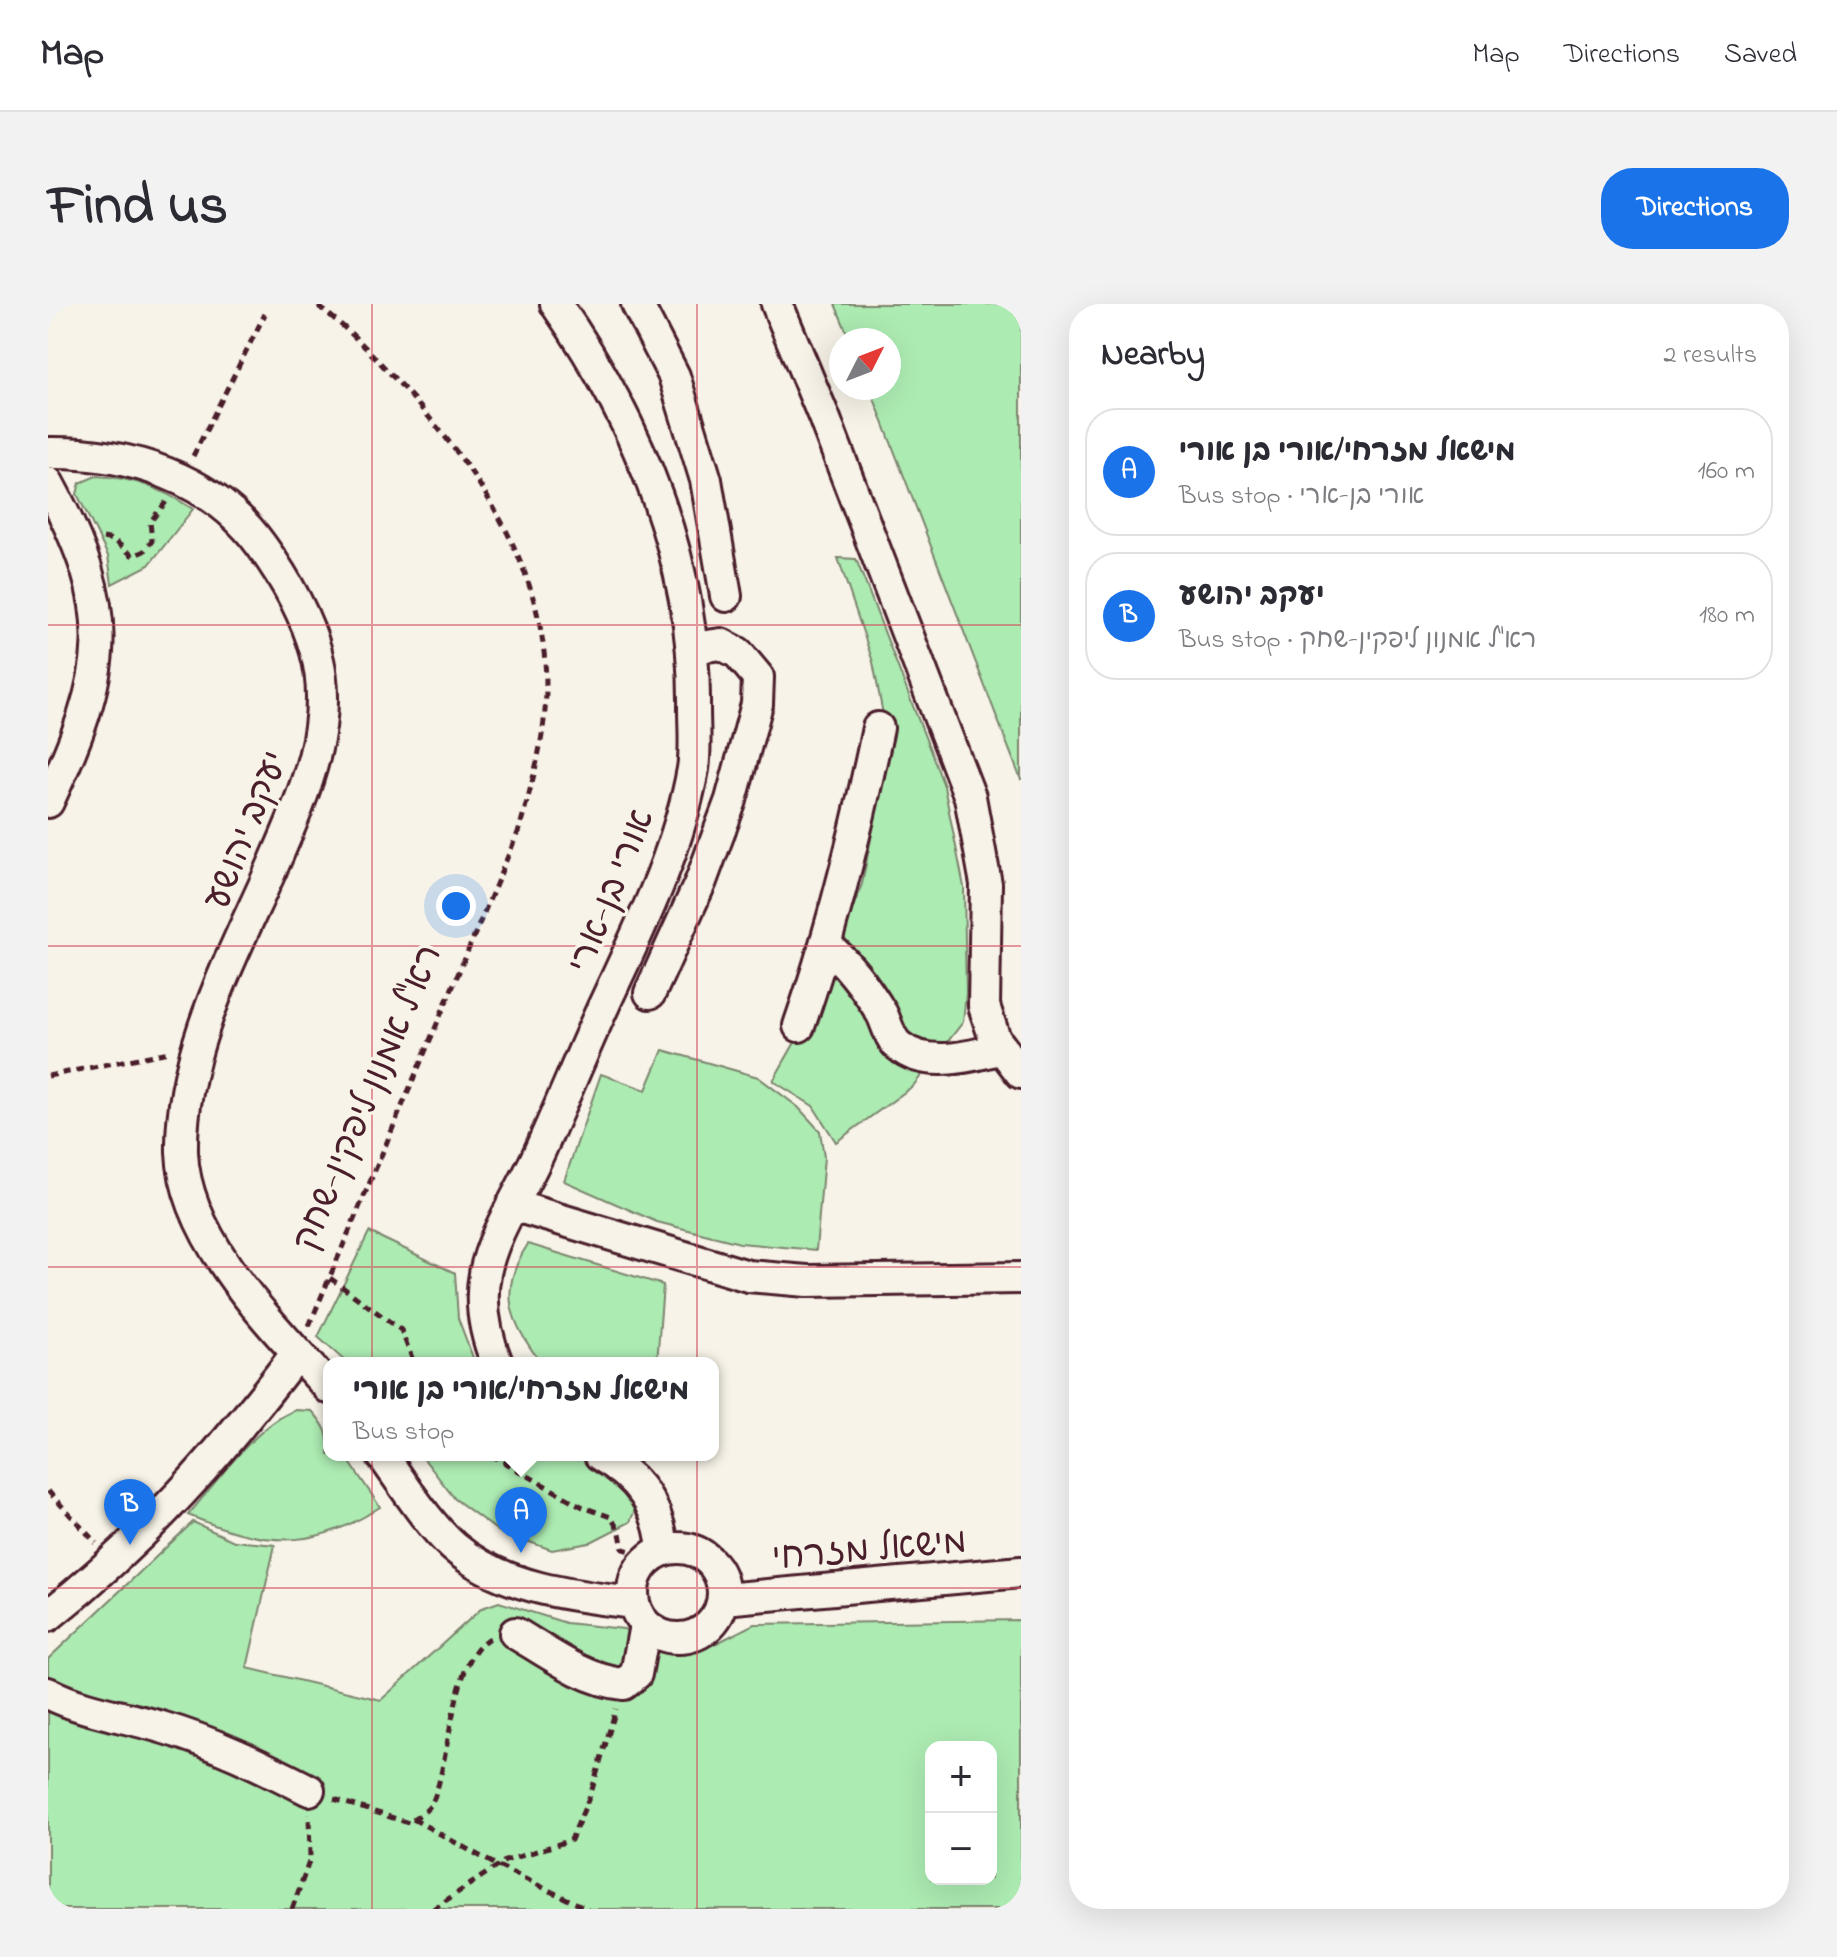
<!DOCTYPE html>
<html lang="en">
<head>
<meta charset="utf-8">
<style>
	:root { --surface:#fff; --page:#f2f2f3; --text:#2b2b33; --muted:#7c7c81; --line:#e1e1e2; --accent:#1a73e8 }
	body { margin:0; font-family:"Indie Flower","Playpen Sans Hebrew",sans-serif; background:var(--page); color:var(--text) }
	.controls { position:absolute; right:24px; bottom:24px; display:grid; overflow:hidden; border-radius:16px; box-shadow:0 8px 32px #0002 }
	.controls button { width:72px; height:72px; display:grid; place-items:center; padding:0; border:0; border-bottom:2px solid var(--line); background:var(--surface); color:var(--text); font:40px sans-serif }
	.compass { position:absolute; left:781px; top:24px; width:72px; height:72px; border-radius:50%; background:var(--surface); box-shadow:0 8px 32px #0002; rotate:48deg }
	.you { position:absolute; left:408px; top:602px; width:28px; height:28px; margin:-20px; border:6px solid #fff; border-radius:50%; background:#1a73e8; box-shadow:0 0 0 12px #1a73e833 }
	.badge { display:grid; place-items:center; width:52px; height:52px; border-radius:50%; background:var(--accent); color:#fff; font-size:26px; font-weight:700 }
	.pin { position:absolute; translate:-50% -66px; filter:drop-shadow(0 2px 4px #0008) }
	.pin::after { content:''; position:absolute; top:42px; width:28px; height:24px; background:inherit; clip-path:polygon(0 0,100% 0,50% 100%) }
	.popup { position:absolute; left:275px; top:1053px; width:396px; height:104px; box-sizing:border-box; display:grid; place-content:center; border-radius:16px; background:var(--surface); filter:drop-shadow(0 2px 6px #0005); font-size:26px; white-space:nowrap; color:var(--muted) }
	.popup b { font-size:30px; color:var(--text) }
	.popup::after { content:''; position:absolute; left:50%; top:100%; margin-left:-16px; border:16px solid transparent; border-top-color:var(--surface) }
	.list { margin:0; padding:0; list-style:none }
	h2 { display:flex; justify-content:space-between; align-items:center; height:104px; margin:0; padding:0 32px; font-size:34px }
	h2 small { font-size:26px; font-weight:400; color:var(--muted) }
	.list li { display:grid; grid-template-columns:52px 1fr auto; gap:24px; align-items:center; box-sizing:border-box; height:128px; margin:0 16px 16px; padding:0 16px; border:2px solid var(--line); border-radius:32px }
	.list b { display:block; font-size:30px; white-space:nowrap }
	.list p { margin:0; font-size:26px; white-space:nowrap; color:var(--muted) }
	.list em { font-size:26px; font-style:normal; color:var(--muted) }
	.map { position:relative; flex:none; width:973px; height:1605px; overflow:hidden; border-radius:32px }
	header { display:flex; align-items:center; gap:48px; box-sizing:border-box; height:112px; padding:0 40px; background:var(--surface); border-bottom:2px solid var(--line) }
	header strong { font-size:38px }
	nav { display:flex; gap:44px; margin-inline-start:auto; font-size:28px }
	.intro { display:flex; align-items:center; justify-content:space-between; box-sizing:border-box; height:192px; padding:0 48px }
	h1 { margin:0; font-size:56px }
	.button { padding:20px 36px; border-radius:32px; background:var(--accent); color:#fff; font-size:28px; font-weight:700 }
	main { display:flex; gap:48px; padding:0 48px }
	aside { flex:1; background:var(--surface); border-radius:32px; box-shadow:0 8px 32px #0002 }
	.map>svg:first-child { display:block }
	.green { fill:#acebb2; stroke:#7b856e; stroke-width:2; fill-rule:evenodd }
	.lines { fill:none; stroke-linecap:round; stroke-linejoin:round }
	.minor-casing { stroke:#4a1f2b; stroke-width:36 }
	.path { stroke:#4a1f2b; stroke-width:5; stroke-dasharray:8 6; stroke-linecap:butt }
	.minor { stroke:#f7f3e8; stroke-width:30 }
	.grid { fill:none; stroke:#d1495b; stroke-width:2; stroke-opacity:0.55 }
	.labels { text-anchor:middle; stroke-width:7; stroke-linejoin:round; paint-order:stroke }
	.street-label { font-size:36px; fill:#4a1f2b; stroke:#f7f3e8 }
</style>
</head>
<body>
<header>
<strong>Map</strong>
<nav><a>Map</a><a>Directions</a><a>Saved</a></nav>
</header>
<div class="intro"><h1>Find us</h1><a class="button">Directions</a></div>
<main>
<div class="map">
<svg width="973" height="1605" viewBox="0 0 973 1605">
	<rect width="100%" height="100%" fill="#f7f3e8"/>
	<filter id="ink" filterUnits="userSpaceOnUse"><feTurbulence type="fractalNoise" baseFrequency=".0125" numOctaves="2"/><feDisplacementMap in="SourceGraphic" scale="16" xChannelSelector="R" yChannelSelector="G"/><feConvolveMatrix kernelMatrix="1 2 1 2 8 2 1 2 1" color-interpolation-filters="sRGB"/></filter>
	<g filter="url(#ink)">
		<path class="green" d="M787 0H973V476L822 84H841V36H802Z
			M48 172C87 174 112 184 145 205L101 261 64 280 60 252 29 190 32 179Z
			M790 254 808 255 896 482 916 583 918 689 915 718 865 782 788 838 765 802 725 777 767 703 814 580 838 459 837 421 825 358Z
			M615 746 710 773 750 803 772 827 776 853 768 946 692 939 609 918 516 877 553 770 598 786Z
			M321 928 407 969 410 1014 427 1059H299L270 1033Z
			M480 940 615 981 609 1059H493C462 1017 449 987 480 940Z
			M248 1106 264 1107C278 1122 281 1130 281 1151H297L332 1203C263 1249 213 1241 140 1211 168 1179 208 1120 248 1106Z
			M373 1151H541L579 1176 588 1203 582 1218 541 1239 504 1246 450 1227 407 1195Z
			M145 1218 186 1237 227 1241 199 1364 333 1396 434 1304 451 1298 518 1319 576 1325 620 1348 669 1339 706 1320 973 1316V1605H0V1355ZM883 1443H943V1575H883Z"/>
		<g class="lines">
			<defs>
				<path id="minor" d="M589 0 626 72 658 176 678 292
					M729 0 776 113 922 493 938 580 936 702 947 735 973 769
					M0 149C80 148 164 173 213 241 237 274 257 308 268 348 288 420 255 492 227 557 187 648 132 746 134 848 137 936 225 1022 281 1084
					M0 179C71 310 61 366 0 498
					M779 642C801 660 819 685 834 710 839 720 842 735 851 742 878 765 925 752 954 744
					M602 689 653 577 683 496 709 400 710 373 690 349 673 340 645 344
					M751 722C785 624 809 526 830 424
					M464 901 700 972 759 977 973 974
					M449 1059C412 969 454 928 490 851 513 801 533 751 556 701 591 625 630 549 645 465 648 446 646 424 646 404 648 258 591 119 508 0
					M334 1151C356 1181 378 1218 406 1243 454 1284 525 1292 585 1299
					M552 1151C590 1173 611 1201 615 1245
					M585 1289a45 45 0 1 1 90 0a45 45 0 1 1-90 0Z
					M676 1295 973 1268
					M0 1312C101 1232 172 1150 249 1049
					M467 1329C499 1348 538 1377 576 1380L588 1370 597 1321
					M0 1389C35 1407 75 1412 113 1423 165 1438 212 1461 261 1486"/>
			</defs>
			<use href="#minor" class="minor-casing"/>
			<path class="path" d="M145 152 217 10
				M55 234 66 236 85 252 96 247 104 237 102 218 118 198
				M0 772 121 748
				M282 974 353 1026 366 1059
				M261 1022 471 526C484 479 498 433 498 383 498 268 434 171 359 88 330 56 302 25 267 0
				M443 1151 535 1203 563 1213 572 1229 575 1245 587 1248
				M0 1187 48 1239
				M286 1495 361 1519C368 1513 380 1507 384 1499 401 1464 405 1345 443 1334
				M365 1515 450 1562 540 1605
				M244 1605 262 1555 261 1510
				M385 1605 457 1557 523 1536 543 1489 568 1405"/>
			<use href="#minor" class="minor"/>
		</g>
	</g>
	<path class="grid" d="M324 0V1605M649 0V1605M0 321H973M0 642H973M0 963H973M0 1284H973"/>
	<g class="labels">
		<g class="street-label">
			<text transform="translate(196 525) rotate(-68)" y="13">יעקב יהושע</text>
			<text transform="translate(561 586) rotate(-68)" y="13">אורי בן-ארי</text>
			<text transform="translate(317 793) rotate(-67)" y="13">רא"ל אמנון ליפקין-שחק</text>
			<text transform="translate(821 1243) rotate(-5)" y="13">מישאל מזרחי</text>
		</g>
	</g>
</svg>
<div class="controls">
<button>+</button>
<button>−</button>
</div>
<svg class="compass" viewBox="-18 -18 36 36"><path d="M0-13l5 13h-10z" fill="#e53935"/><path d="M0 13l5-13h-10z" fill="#7c7c81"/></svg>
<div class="you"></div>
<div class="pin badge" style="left:473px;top:1249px">A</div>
<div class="popup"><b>מישאל מזרחי/אורי בן אורי</b>Bus stop</div>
<div class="pin badge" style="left:82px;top:1241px">B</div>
</div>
<aside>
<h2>Nearby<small>2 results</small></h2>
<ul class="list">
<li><span class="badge">A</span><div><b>מישאל מזרחי/אורי בן אורי</b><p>Bus stop · אורי בן-ארי</p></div><em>160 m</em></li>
<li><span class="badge">B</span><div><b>יעקב יהושע</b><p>Bus stop · רא&quot;ל אמנון ליפקין-שחק</p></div><em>180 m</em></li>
</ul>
</aside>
</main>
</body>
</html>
